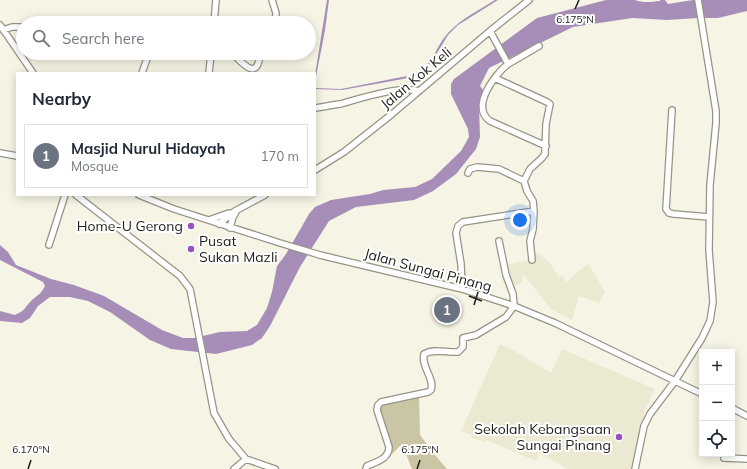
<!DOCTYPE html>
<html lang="en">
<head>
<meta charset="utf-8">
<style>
	:root { --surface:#fff; --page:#f2f2f3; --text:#1f2937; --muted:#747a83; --line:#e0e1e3; --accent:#111827 }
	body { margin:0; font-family:Mulish,sans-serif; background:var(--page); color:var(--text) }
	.controls { position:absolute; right:12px; bottom:12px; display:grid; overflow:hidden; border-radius:0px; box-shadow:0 2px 10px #0003 }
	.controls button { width:36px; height:36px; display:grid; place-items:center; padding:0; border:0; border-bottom:1px solid var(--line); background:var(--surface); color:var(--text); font:20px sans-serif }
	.you { position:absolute; left:520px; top:220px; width:14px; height:14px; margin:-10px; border:3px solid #fff; border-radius:50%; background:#1a73e8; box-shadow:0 0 0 6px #1a73e833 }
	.badge { display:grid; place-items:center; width:26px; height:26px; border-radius:50%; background:var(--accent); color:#fff; font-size:13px; font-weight:700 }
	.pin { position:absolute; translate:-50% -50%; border:2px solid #fff; box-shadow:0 1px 4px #0006 }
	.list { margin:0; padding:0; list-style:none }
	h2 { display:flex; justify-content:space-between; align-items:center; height:52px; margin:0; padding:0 16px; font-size:17px }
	h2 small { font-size:13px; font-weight:400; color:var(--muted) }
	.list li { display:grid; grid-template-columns:26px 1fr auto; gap:12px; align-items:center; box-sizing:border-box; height:64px; margin:0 8px 8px; padding:0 8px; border:1px solid var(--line); border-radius:0px }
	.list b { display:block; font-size:15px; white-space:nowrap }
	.list p { margin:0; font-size:13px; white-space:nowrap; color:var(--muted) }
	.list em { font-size:13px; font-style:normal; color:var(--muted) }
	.icon { flex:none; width:22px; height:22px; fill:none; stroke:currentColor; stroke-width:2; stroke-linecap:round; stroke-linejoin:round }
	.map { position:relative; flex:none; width:747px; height:469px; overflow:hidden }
	.search { position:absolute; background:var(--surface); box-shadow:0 2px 10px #0003; left:16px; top:16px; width:300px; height:44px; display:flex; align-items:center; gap:10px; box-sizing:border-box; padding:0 14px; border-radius:22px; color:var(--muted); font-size:15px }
	.panel { position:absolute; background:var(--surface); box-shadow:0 2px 10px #0003; left:16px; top:72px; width:300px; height:124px; border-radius:0px }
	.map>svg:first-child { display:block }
	.built { fill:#ece9d2 }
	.green { fill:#cac5a4 }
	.water { fill:#a68eb9 }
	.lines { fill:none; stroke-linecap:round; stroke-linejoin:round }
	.minor-casing { stroke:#969486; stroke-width:8 }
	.minor { stroke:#fff; stroke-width:5.5 }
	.ticks { fill:none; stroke:#1e1d17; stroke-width:1.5 }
	.poi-dot { fill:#9651c5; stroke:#fff; stroke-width:1.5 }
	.labels { text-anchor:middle; stroke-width:4; stroke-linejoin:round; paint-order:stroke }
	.street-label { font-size:14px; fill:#1e1d17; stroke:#fff }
	.poi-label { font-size:14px; fill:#1e1d17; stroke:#fff; text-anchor:end }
	.ticks-label { font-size:10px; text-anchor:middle; fill:#1e1d17; stroke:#fff; stroke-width:4; stroke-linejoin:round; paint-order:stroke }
</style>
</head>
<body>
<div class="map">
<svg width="747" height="469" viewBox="0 0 747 469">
	<rect width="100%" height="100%" fill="#f6f4e4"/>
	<path class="built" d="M535 251 549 262 559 277 563 276 566 282 588 264 605 291 599 303 579 296 572 320 551 309 523 274 522 282 515 286 506 265 534 259Z
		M500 344 513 350 551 373 562 349 655 389 645 410 632 469H568L539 453 536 461 486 440 485 442 471 437V435L461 431Z"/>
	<path class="green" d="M419 396 420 435 435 455 447 469H412L402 444 392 454 380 414 379 409 385 403Z"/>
	<path class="water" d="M327 0H329L325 30 315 82V75Z
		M495 0H498L458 25 448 35 431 63 424 71 414 77 342 90 315 89V88L341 89 412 75C436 63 433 50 448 33 461 19 479 10 495 0Z
		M606 0H635C642 3 652 2 660 1V0H665L668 4 693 0H747V11L718 18H698L667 20 632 18 573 27 489 68 480 86 483 90 479 105 480 137 476 149 456 174 433 191 414 200 356 207 329 221 300 267 270 326 262 338 252 345 216 354 171 349 150 340 110 312 88 301 70 297H50L38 306 30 318 22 323 0 321V311L15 315C26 310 24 308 32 300 39 294 40 295 45 286L43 282 0 260V245L8 252 16 265 51 279 74 285 104 296 162 330 183 338H194L220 332 247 331 257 325 267 308 272 292 277 266 286 254 309 214 315 207 331 200 370 194 383 190 415 187 432 179 461 151 469 137 468 129 451 94V84L454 79 537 18Z"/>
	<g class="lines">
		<defs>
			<path id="minor" d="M272 0 276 13 275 23
				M214 23 216 0
				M0 25 33 73
				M3 30 12 27H23
				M490 31 508 64C495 74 470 107 490 121L546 146
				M232 53C243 64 258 82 260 53
				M508 64 539 46
				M142 73 149 53
				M209 73 211 53
				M315 108C323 107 332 105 340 104 362 98 397 86 419 91
				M672 110 666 209 669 213 674 214 709 217
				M0 153 17 156
				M315 170 344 152 392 114 490 31 529 0
				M468 173 470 169 477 167 499 169 524 181
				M76 195 180 276 190 289 214 413 229 439 246 459 275 469
				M139 195 174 209 280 243 320 255 462 289 514 306 555 323 702 394
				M209 220 229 213
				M219 224 235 211 265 195
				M230 228 233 217 236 212
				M49 245 65 195
				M532 260 530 241 533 229 534 211
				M462 289 461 264 456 233 458 226 463 222 534 211 533 201 527 191 524 181 530 169 542 158 545 154 546 124 550 104 547 102 495 78
				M732 408 747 416
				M724 458 747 459
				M234 469 246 459
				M366 469 367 466C376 462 389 459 389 447L377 410 378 405 381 402 428 392 431 390C435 379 421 367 424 354 434 348 448 353 458 352L463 347V338L476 335 506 317 514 306 513 294 506 275 499 241
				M635 469 644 426 650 414 675 381 702 338 710 321 713 302 709 250 710 185 716 123V111L698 0"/>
		</defs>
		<use href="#minor" class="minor-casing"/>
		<use href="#minor" class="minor"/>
	</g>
	<path class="ticks" d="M575 9 579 0M469 296 482 301M474 305 478 292M28 469 31 460M417 469 420 460"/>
	<g class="poi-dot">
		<circle cx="191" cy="226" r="4"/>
		<circle cx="191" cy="249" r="4"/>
		<circle cx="619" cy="437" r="4"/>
	</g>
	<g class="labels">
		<g class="street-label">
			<text transform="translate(416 78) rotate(-40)" y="5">Jalan Kok Keli</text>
			<text transform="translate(428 270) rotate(15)" y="5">Jalan Sungai Pinang</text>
		</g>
		<g class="poi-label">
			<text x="183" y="231">Home-U Gerong</text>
			<text x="199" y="246" text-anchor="start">Pusat<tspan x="199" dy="16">Sukan Mazli</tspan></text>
			<text x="611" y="434">Sekolah Kebangsaan<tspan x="611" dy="16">Sungai Pinang</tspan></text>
		</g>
	</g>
	<g class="ticks-label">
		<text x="575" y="23">6.175°N</text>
		<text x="31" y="453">6.170°N</text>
		<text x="420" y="453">6.175°N</text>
	</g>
</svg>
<div class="controls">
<button>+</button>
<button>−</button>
<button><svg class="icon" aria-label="locate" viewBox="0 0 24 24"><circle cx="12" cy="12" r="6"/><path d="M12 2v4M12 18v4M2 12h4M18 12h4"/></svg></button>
</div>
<div class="you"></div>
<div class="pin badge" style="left:447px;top:310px;background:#6b7280">1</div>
<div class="search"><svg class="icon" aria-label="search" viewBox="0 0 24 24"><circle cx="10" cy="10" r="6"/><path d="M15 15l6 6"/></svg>Search here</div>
<section class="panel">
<h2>Nearby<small></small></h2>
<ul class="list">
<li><span class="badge" style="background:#6b7280">1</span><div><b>Masjid Nurul Hidayah</b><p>Mosque</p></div><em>170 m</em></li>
</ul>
</section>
</div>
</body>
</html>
